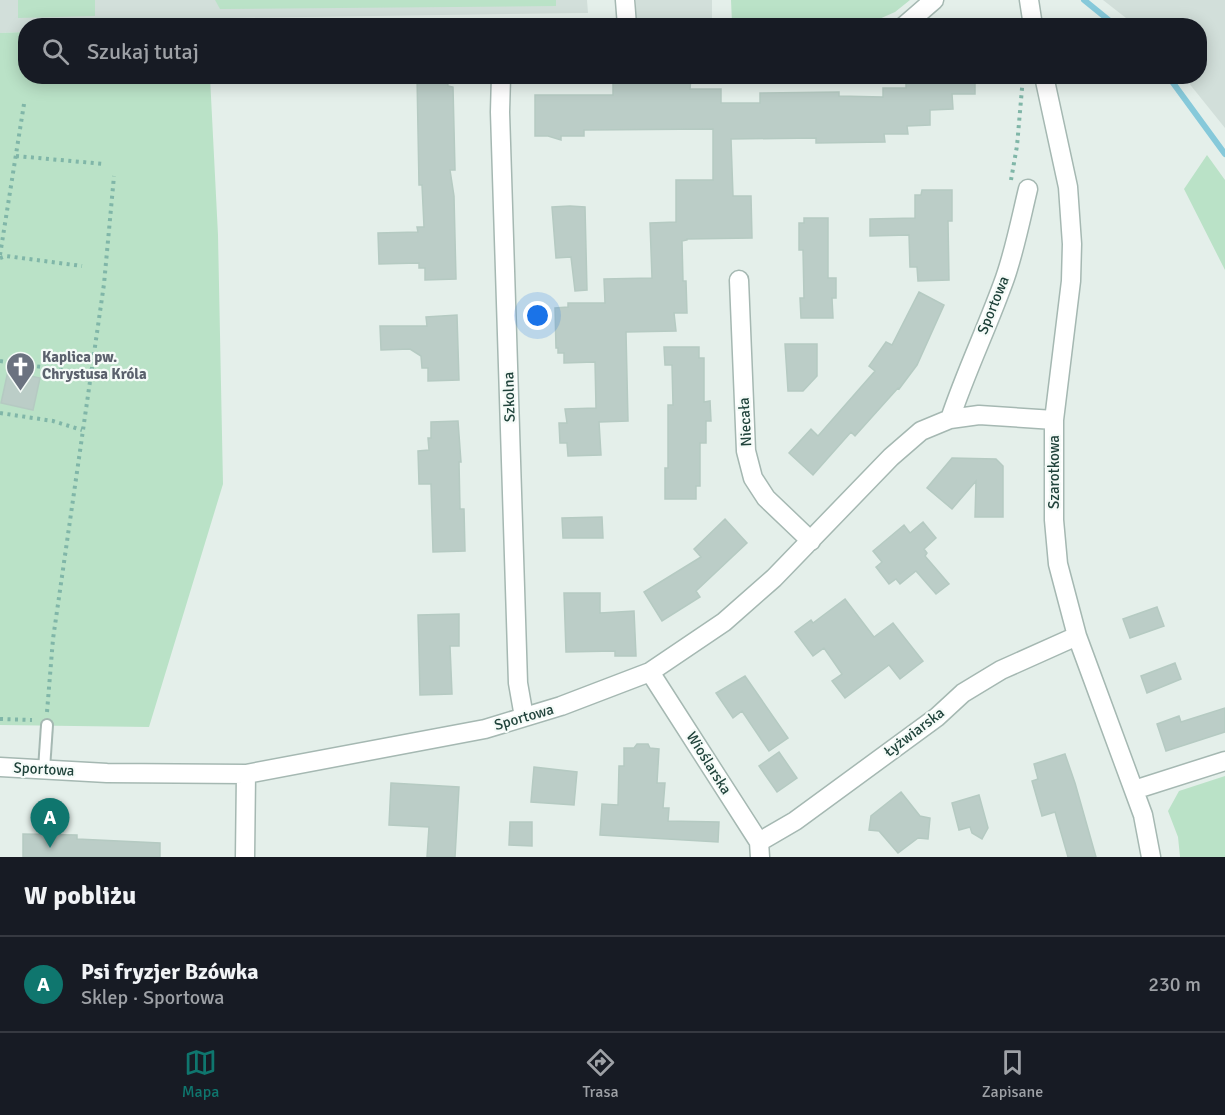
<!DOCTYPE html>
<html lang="pl">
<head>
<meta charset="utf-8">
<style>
	:root { --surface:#171b24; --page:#20242c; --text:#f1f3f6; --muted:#9ea1a6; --line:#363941; --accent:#0f766e }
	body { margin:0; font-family:Signika,sans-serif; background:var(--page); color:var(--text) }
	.you { position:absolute; left:538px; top:316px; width:21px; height:21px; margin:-15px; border:4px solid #fff; border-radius:50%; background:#1a73e8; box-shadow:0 0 0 9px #1a73e833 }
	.badge { display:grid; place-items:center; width:39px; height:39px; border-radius:50%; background:var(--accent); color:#fff; font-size:20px; font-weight:700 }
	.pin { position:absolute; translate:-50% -50px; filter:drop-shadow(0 2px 3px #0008) }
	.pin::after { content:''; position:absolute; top:32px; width:21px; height:18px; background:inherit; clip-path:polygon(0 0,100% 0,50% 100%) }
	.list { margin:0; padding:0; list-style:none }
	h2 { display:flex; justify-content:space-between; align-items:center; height:78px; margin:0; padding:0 24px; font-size:26px }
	h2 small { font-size:20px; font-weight:400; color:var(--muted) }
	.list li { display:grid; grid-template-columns:39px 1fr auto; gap:18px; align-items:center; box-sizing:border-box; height:96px; padding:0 24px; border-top:2px solid var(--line) }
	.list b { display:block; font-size:22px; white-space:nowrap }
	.list p { margin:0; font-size:20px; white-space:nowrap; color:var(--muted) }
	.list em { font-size:20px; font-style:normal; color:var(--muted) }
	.icon { flex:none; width:33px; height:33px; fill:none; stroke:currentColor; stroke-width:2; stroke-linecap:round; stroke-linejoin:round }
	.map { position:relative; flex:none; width:1225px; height:857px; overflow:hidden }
	.search { position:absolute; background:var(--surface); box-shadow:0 3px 15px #0003; left:18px; right:18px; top:18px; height:66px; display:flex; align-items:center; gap:15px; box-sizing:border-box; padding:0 21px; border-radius:24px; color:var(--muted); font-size:22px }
	.sheet { height:174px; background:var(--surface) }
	nav { display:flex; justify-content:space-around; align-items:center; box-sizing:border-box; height:84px; border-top:2px solid var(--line); background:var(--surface); font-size:16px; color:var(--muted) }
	nav a { display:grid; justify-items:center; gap:3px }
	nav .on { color:var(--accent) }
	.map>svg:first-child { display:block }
	.built { fill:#d2dfda }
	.green { fill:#bae2c7 }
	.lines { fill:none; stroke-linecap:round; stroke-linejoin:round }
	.stream { stroke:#86c9da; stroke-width:6 }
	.building { fill:#bbcdc7; stroke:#b5cac2; stroke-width:1.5 }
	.service-casing { stroke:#a5b8b2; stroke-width:14 }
	.minor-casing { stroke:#a5b8b2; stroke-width:21 }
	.path { stroke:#80b6a8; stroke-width:4; stroke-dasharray:3 4.5; stroke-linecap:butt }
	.service { stroke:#fff; stroke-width:10 }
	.minor { stroke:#fff; stroke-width:18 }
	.labels { text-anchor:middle; stroke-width:4.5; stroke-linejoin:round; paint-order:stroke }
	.street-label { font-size:15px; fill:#20433b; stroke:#f5fbf8 }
	.worship-label { font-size:15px; font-weight:bold; fill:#5b616d; stroke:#f5fbf8; text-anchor:start }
</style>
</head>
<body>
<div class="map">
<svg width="1225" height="857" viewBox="0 0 1225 857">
	<rect width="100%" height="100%" fill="#e4efea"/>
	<path class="built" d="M0 0H587L588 13 229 18V25L26 26 25 32 0 33Z
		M636 0H712V19L636 22Z
		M1103 0H1225V128L1184 77 1200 76V26L1135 25Z"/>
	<path class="green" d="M18 0H95V16L18 18Z
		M215 0H556V6L220 9Z
		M731 0H910L895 12 877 20 732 23Z
		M25 32 26 76 210 77 218 235 223 484 149 727 0 725V33Z
		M1207 155 1225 180V270L1184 189Z
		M1225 776V857H1180L1178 837 1168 811 1179 791Z"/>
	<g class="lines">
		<path class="stream" d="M1084 0 1116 26
			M1168 76 1225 154"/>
	</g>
	<path class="building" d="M417 76H447L448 86 453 87 455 170H450L454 196 456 279 425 280V268H419V263L379 264 378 233 418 232 417 227H424L422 185H419Z
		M929 76H975V94H952L953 109 930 110V125L907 126 908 134H884L885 142 816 143V138L731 139 733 196H751L752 238 687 239V240L682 241 683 281H686L687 313H674L676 331 626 332 628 421 599 422 601 455 568 456 567 443H560L559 423H567L565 409 596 408 595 362 564 363V353H558V348H556L555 308 568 307V303H605L604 279 652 278 650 223 676 222V180H713V129L584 130V136H561V140L548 136H535V95H613V78H691L690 89H721V103H760V93L839 92V96L883 97V88H906V80H929Z
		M922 190H952V221H948L949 280 918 281 917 267H910L909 235 870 236V219L915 218V195H921Z
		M570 206 585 207 587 290 575 291 571 257 556 258 552 207Z
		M804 218H828V278H836V298H832L833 318H801L800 298H804L803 250H799V223H804Z
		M919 292 944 305 917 365 899 389 898 388 855 436 851 432 813 475 789 453 811 429 818 436 875 371 869 366 886 342 892 345Z
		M457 315 459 380 428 381V368H422L421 356 410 349 381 350 380 326H427L426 317Z
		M785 344H817V376L803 391H788Z
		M664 347H699V358H704V402L710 401 711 421H706V443H700V486H696V499H665V468H668V405H673L672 365H665Z
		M8 371 40 378 33 410 1 403Z
		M458 421 461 462H459L460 509H464L465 551 433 552 431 484H419L418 451 429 450 428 438H431V422Z
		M952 458 996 459 1003 466V517H975L976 481 952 509 927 488Z
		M602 517 603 538H563L562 518Z
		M725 519 747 543 696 591 700 597 662 621 644 592 701 557 694 549Z
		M923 522 936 538 924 549 927 553 925 556 949 584 936 594 916 571 900 584 896 579 889 584 876 567 882 562 873 551 904 525 910 533Z
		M564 593H600V613L634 611 636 656H615V651L566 652Z
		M845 599 874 637 893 623 923 661 900 679 889 665 845 698 832 681 842 674 824 648 813 656 795 632 811 620 813 623Z
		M1157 607 1164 626 1130 638 1123 619Z
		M459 614V646H450L452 694 420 695 418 615Z
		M1175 663 1181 679 1147 693 1141 676Z
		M745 676 788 738 769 751 742 711 733 718 716 693Z
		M1225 708V732L1166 751 1157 724 1179 716 1181 722Z
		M637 744H648L650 748 659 749 657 783H665L663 808H669L668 821 719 822 718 842 600 835 602 804 618 805 619 766H624V748H634Z
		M779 752 797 778 777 792 759 766Z
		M1065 754 1075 783 1096 857H1068L1055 812 1042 816 1032 781 1038 779 1034 764Z
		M534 767 577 772 574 805 531 802Z
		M391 783 459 787 455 857H427L429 827 389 825Z
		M901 792 920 816 930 818 928 839 918 838 898 853 879 831 869 830 871 816Z
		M979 795 988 828 982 839 972 833 970 827 959 830 952 803Z
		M510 822H532V846L509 845Z
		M23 834 77 835V839L160 843V857H23Z"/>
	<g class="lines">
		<defs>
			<path id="service" d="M44 769 47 725"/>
			<path id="minor" d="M625 0 627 26
				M1029 0 1033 26
				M904 26 934 0
				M501 76 500 112 518 683 524 717
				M1044 76 1068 187 1072 244 1071 281 1054 420V520L1058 564 1077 636 1143 815 1151 857
				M739 280 746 451 753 478 766 498 811 541
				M950 419C966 371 988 326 1005 278 1015 249 1021 218 1028 189
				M650 672 759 842 760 857
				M0 767 107 773 246 774 485 729 561 706 650 672 724 622 774 578 891 457 921 431 950 419 979 415 1054 420
				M1134 790 1225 761
				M759 842 795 821 937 717 963 693 1001 670 1077 636
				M245 857 246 774"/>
		</defs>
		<use href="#service" class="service-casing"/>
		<use href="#minor" class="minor-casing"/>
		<path class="path" d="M16 156 104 164
			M1011 180 1017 146 1023 77
			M0 255 24 104
			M0 258 6 256 82 266
			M0 361 90 374
			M0 413 53 421 82 430
			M47 712 53 639 104 284 114 176
			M0 719 32 720"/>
		<use href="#service" class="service"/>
		<use href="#minor" class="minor"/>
	</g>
	<defs>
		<symbol id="church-pin" viewBox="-11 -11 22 30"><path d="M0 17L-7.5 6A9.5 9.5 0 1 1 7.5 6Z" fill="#6b7280" stroke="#f5fbf8"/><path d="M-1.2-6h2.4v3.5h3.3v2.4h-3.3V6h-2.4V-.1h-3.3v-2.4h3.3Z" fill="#fff"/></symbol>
	</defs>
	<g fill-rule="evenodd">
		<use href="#church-pin" x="4" y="350" width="33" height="45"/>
	</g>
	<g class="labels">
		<g class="street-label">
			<text transform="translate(993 305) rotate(-68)" y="5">Sportowa</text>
			<text transform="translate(509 397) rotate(-92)" y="5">Szkolna</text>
			<text transform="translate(745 422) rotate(-93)" y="5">Niecała</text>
			<text transform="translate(1054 472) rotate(-90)" y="5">Szarotkowa</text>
			<text transform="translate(524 717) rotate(-16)" y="5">Sportowa</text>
			<text transform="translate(914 732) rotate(-37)" y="5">Łyżwiarska</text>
			<text transform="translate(709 763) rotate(58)" y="5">Wioślarska</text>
			<text transform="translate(44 769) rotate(3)" y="5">Sportowa</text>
		</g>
		<g class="worship-label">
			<text x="42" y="362">Kaplica pw.<tspan x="42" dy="17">Chrystusa Króla</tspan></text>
		</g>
	</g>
</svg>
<div class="you"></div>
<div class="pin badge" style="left:50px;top:848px">A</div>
<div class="search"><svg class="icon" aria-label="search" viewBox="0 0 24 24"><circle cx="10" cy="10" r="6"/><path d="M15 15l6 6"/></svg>Szukaj tutaj</div>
</div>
<section class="sheet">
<h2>W pobliżu<small></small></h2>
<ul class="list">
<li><span class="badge">A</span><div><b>Psi fryzjer Bzówka</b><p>Sklep · Sportowa</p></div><em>230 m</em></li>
</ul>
</section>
<nav>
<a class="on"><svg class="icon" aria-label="map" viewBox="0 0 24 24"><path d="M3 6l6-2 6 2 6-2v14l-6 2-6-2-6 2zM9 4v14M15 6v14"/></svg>Mapa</a>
<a><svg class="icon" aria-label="directions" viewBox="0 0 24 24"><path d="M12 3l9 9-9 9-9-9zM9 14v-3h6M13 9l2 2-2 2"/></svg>Trasa</a>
<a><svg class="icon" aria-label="saved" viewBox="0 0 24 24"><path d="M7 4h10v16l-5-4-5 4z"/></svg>Zapisane</a>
</nav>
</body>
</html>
